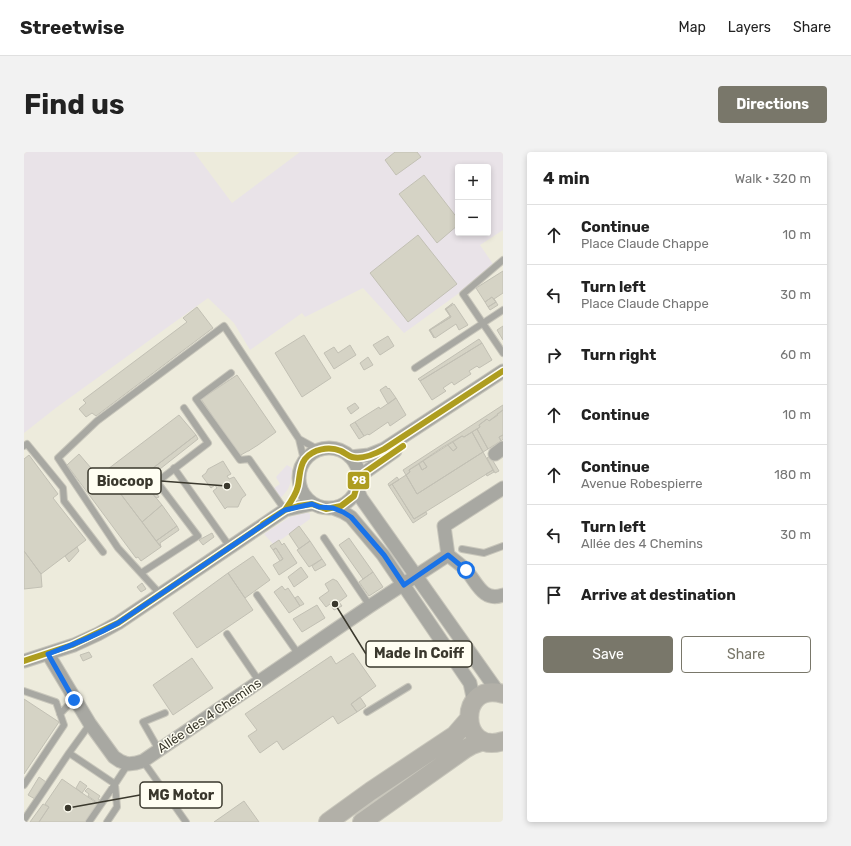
<!DOCTYPE html>
<html lang="en">
<head>
<meta charset="utf-8">
<style>
	:root { --surface:#fff; --page:#f2f2f2; --text:#222; --muted:#767676; --line:#e0e0e0; --accent:#79776a }
	body { margin:0; font-family:Rubik,sans-serif; background:var(--page); color:var(--text) }
	.controls { position:absolute; right:12px; top:12px; display:grid; overflow:hidden; border-radius:4px; box-shadow:0 2px 6px #0003 }
	.controls button { width:36px; height:36px; display:grid; place-items:center; padding:0; border:0; border-bottom:1px solid var(--line); background:var(--surface); color:var(--text); font:20px sans-serif }
	.stop { position:absolute; width:12px; height:12px; margin:-9px; border:3px solid #1a73e8; border-radius:50%; background:#fff }
	.stop.end { background:#1a73e8; border-color:#fff; box-shadow:0 1px 4px #0008 }
	.list { margin:0; padding:0; list-style:none }
	h2 { display:flex; justify-content:space-between; align-items:center; height:52px; margin:0; padding:0 16px; font-size:17px }
	h2 small { font-size:13px; font-weight:400; color:var(--muted) }
	.list li { display:grid; grid-template-columns:26px 1fr auto; gap:12px; align-items:center; box-sizing:border-box; height:60px; padding:0 16px; border-top:1px solid var(--line) }
	.list b { display:block; font-size:15px; white-space:nowrap }
	.list p { margin:0; font-size:13px; white-space:nowrap; color:var(--muted) }
	.list em { font-size:13px; font-style:normal; color:var(--muted) }
	.actions { display:flex; gap:8px; padding:12px 16px }
	.actions a { flex:1; padding:9px 0; border:1px solid var(--accent); border-radius:4px; text-align:center; font-size:14px; color:var(--accent) }
	.actions .main { background:var(--accent); color:#fff }
	.icon { flex:none; width:22px; height:22px; fill:none; stroke:currentColor; stroke-width:2; stroke-linecap:round; stroke-linejoin:round }
	.map { position:relative; flex:none; width:479px; height:670px; overflow:hidden; border-radius:4px }
	header { display:flex; align-items:center; gap:24px; box-sizing:border-box; height:56px; padding:0 20px; background:var(--surface); border-bottom:1px solid var(--line) }
	header strong { font-size:19px }
	nav { display:flex; gap:22px; margin-inline-start:auto; font-size:14px }
	.intro { display:flex; align-items:center; justify-content:space-between; box-sizing:border-box; height:96px; padding:0 24px }
	h1 { margin:0; font-size:28px }
	.button { padding:10px 18px; border-radius:4px; background:var(--accent); color:#fff; font-size:14px; font-weight:700 }
	main { display:flex; gap:24px; padding:0 24px }
	aside { flex:1; background:var(--surface); border-radius:4px; box-shadow:0 2px 6px #0003 }
	.map>svg:first-child { display:block }
	.green { fill:#e9e3e8; fill-rule:evenodd }
	.building { fill:#d5d3c5; stroke:#c2c0b4 }
	.lines { fill:none; stroke-linecap:round; stroke-linejoin:round }
	.service-casing { stroke:#c8c6bb; stroke-width:8 }
	.minor-casing { stroke:#c8c6bb; stroke-width:15 }
	.secondary-casing { stroke:#c8c6bb; stroke-width:20 }
	.service { stroke:#a8a8a2; stroke-width:6 }
	.minor { stroke:#a8a8a2; stroke-width:13 }
	.secondary { stroke:#b2b0a8; stroke-width:18 }
	.bus-1-casing { stroke:#fffef2; stroke-width:9 }
	.bus-1 { stroke:#ae9d1f; stroke-width:6 }
	.route { stroke:#1a73e8; stroke-width:5 }
	.labels { text-anchor:middle; stroke-width:3; stroke-linejoin:round; paint-order:stroke }
	.street-label { font-size:13px; fill:#3a382d; stroke:#fffef2 }
	.leader { fill:none; stroke:#3a382d; stroke-width:1.5 }
	.callout-dot { fill:#3a382d; stroke:#fffef2; stroke-width:1.5 }
	.callout { fill:#fffef2; stroke:#3a382d; stroke-width:1.5 }
	.callout-label { font-size:14px; text-anchor:middle; font-weight:bold; fill:#3a382d }
	.line-badge { stroke:#fffef2; stroke-width:1.5 }
	.badge-label { font-size:11px; text-anchor:middle; font-weight:bold; fill:#fff }
</style>
</head>
<body>
<header>
<strong>Streetwise</strong>
<nav><a>Map</a><a>Layers</a><a>Share</a></nav>
</header>
<div class="intro"><h1>Find us</h1><a class="button">Directions</a></div>
<main>
<div class="map">
<svg width="479" height="670" viewBox="0 0 479 670">
	<rect width="100%" height="100%" fill="#edebdc"/>
	<path class="green" d="M0 0H170L208 51 276 0H479V78L456 93 471 115 380 181 339 136 281 165 278 161 226 198 210 171 184 146 33 255 0 281ZM434 15H464V81H434Z
		M263 313 268 316C267 331 267 337 255 347L250 336 256 332 252 325Z
		M283 360 286 362V367L258 387 255 388 249 392 240 382 266 365Z"/>
	<path class="building" d="M371 0H393L397 5 372 23 361 8Z
		M400 23 434 67V73L413 91 375 42Z
		M394 83 433 132 384 170 346 121Z
		M479 119V141L470 147 474 153 466 158 464 155 472 150 468 145 461 150 452 136Z
		M468 145 472 150 464 155 461 150Z
		M429 151 422 157 427 165 406 178 410 186 405 178 426 164 421 157Z
		M430 152 444 173 435 178 432 172 411 186 406 178 427 165 422 157Z
		M173 155 189 176 72 264 68 261 62 265 55 257 62 251 59 248 163 170 159 166Z
		M479 174V188L473 178Z
		M280 183 307 226 278 245 251 201Z
		M364 184 370 194 356 203 349 193Z
		M455 187 458 191 396 229 394 227Z
		M458 191 468 208 455 216 453 214 445 219 447 222 430 233 428 230 419 236 422 239 408 248 396 229Z
		M326 193 332 203 310 217 300 201 310 195 314 201Z
		M344 205 349 213 340 218 336 211Z
		M213 223 252 280 234 293 226 298 225 299H224L215 304 177 247Z
		M362 234 364 237 365 236 372 246 364 252 356 238Z
		M372 246 382 263 366 274 364 270 345 283 344 282 340 284 331 270 355 255 356 257Z
		M331 251 335 256 327 262 323 256Z
		M479 253V258L473 262 474 263 465 269 463 267 455 273 456 275 440 285 438 284 419 295 385 318 386 320 382 323 379 318Z
		M479 258V283L475 285 477 289 464 297 453 277 456 275 455 273 463 267 465 269Z
		M155 263 172 283 116 326 138 353 118 370 80 320Z
		M331 270 340 284 335 287 326 273Z
		M453 277 464 297 459 300 448 280Z
		M448 280 459 300 393 342 382 323 386 320 385 318 395 312 398 318 403 315 399 309 424 293 429 299 433 296 429 290 438 284 440 285Z
		M172 283 174 287 122 328 135 345 132 346 116 326Z
		M479 283V287L477 289 475 285Z
		M429 290 433 296 429 299 424 293Z
		M459 300 469 318 390 367 368 332 382 323 393 342Z
		M55 302 73 323 80 320 137 395 117 409 114 405 112 406 43 313Z
		M5 303 34 342 29 346 62 388 17 422 0 399V307Z
		M466 304 475 319 471 321 463 306Z
		M199 309 207 322 203 324 205 327 210 325 222 343 218 346 214 355H203L201 357 189 339 193 336 191 333 187 336 178 324 182 321 184 317Z
		M399 309 403 315 398 318 395 312Z
		M469 318 470 320 463 324 462 322Z
		M373 325 375 328 365 334 364 332Z
		M368 332 390 367 402 360 403 362 389 371 365 334Z
		M138 353 153 374 132 389 118 370Z
		M153 374 155 378 136 391 137 395 132 389Z
		M275 374 286 389 275 397 265 382Z
		M188 381 190 385 179 393 175 388Z
		M325 386 349 420 339 427 315 393Z
		M255 388 258 393 260 391 273 411 255 423 249 413 259 407 252 396 249 398 246 394Z
		M286 389 298 407 285 415 273 398Z
		M53 395 55 399 45 410 41 404Z
		M252 396 259 407 256 409 249 398Z
		M0 399 17 422 18 435 0 437Z
		M229 404 246 428 221 446 204 421Z
		M298 407 302 413 291 419 288 414Z
		M277 415 284 425 270 435 264 425Z
		M349 420 359 435 345 444 335 430Z
		M204 421 229 458 173 496 149 461Z
		M309 427 313 429 323 444 315 450 318 454 310 458 306 452 302 455 295 446 305 439 301 432Z
		M118 431 122 437 117 440 113 435Z
		M258 434 261 438 264 436 276 454 265 461 250 440Z
		M274 444 280 452 276 454 271 446Z
		M293 453 301 466 278 480 269 467Z
		M65 500 68 505 59 509 56 503Z
		M329 501 352 534 327 552 333 560 314 572 309 564 259 598 253 589 236 601 224 584 233 578 221 562 307 504 312 512Z
		M168 506 189 536 149 563 129 533Z
		M336 545 342 554 333 560 327 552Z
		M0 547 35 570 0 622Z
		M15 625 22 630 11 647 4 643Z
		M38 627 74 652 62 670H15L25 655 21 652Z
		M56 629 63 634 58 641 52 636Z
		M64 636 76 644 74 647 76 648 74 651 64 644 65 642 61 639Z
		M220 649 235 670H190Z
		M19 652 25 655 15 670H6Z"/>
	<g class="lines">
		<defs>
			<path id="service" d="M479 108 439 142 479 201
				M391 216 479 158
				M207 221 172 247 216 308 225 307 261 358
				M275 287 295 298
				M0 294 3 292 39 336 40 349 79 400
				M150 316 206 395
				M300 386 346 454
				M438 397 460 401 479 394
				M117 421 174 384 133 330 184 291 160 256
				M137 443 94 396 34 306 73 269 200 174 275 287 280 308
				M233 443 275 503
				M203 482 235 529
				M0 539 32 550 40 573 0 633
				M343 560 384 535
				M36 562 50 547
				M66 572 45 601 91 632 104 612
				M135 598 119 570 141 561
				M119 609 162 670
				M0 668 45 601
				M65 670 91 632
				M83 670 93 655 91 632"/>
			<path id="minor" d="M275 326a30 30 0 1 1 60 0a30 30 0 1 1-60 0Z
				M471 302 479 296
				M326 305 345 303 360 297 479 219
				M335 327 340 321 371 299
				M479 336 420 374 424 403C430 408 436 412 441 417 452 428 458 451 479 443
				M333 337 337 346 474 540
				M309 356 319 360 327 365 359 403 446 531 450 550
				M24 502 66 572 90 605 96 609 104 612 112 611 119 609 135 598 346 454 424 403
				M0 509 50 493 74 482 94 471 261 358 288 352"/>
			<path id="secondary" d="M479 542C433 528 435 604 479 589
				M304 670 347 639 431 583 444 568
				M338 670 441 597 448 593 459 589"/>
		</defs>
		<use href="#service" class="service-casing"/>
		<use href="#minor" class="minor-casing"/>
		<use href="#secondary" class="secondary-casing"/>
		<use href="#service" class="service"/>
		<use href="#minor" class="minor"/>
		<use href="#secondary" class="secondary"/>
		<defs>
			<path id="bus-1" d="M239 372 261 358 274 354 288 352 302 357 317 354 330 344 335 327 340 321 379 294
				M0 509 48 493 94 471 261 358C266 351 272 343 274 334 276 325 275 315 281 307 289 297 305 294 317 299 321 301 324 304 328 305 339 308 351 302 360 297L479 219"/>
		</defs>
		<use href="#bus-1" class="bus-1-casing"/>
		<use href="#bus-1" class="bus-1"/>
	</g>
	<g class="lines">
		<path class="route" d="M50 548 24 502C49 493 71 484 94 471L261 358 288 352 295 355 309 356 319 360 327 365 360 403 380 433 424 403 442 418"/>
	</g>
	<g class="labels">
		<g class="street-label">
			<text transform="translate(185 563) rotate(-34)" y="5">Allée des 4 Chemins</text>
		</g>
	</g>
	<path class="leader" d="M203 334L137 329M311 452L342 502M44 656L116 643"/>
	<g class="callout-dot">
		<circle cx="203" cy="334" r="4"/>
		<circle cx="311" cy="452" r="4"/>
		<circle cx="44" cy="656" r="4"/>
	</g>
	<g class="callout">
		<rect x="64" y="316" width="73" height="26" rx="4"/>
		<rect x="342" y="489" width="106" height="26" rx="4"/>
		<rect x="116" y="630" width="82" height="26" rx="4"/>
	</g>
	<g class="callout-label">
		<text x="101" y="334">Biocoop</text>
		<text x="395" y="506">Made In Coiff</text>
		<text x="157" y="648">MG Motor</text>
	</g>
	<rect class="line-badge" x="323" y="319" width="23" height="19" rx="4" fill="#ae9d1f"/>
	<g class="badge-label">
		<text x="335" y="332">98</text>
	</g>
</svg>
<div class="controls">
<button>+</button>
<button>−</button>
</div>
<div class="stop" style="left:442px;top:418px"></div>
<div class="stop end" style="left:50px;top:548px"></div>
</div>
<aside>
<h2>4 min<small>Walk · 320 m</small></h2>
<ul class="list">
<li><svg class="icon" aria-label="ahead" viewBox="0 0 24 24"><path d="M12 20V5M6 11l6-6 6 6"/></svg><div><b>Continue</b><p>Place Claude Chappe</p></div><em>10 m</em></li>
<li><svg class="icon" aria-label="left" viewBox="0 0 24 24"><path d="M17 20v-9H6M10 6l-5 5 5 5"/></svg><div><b>Turn left</b><p>Place Claude Chappe</p></div><em>30 m</em></li>
<li><svg class="icon" aria-label="right" viewBox="0 0 24 24"><path d="M7 20v-9h11M14 6l5 5-5 5"/></svg><div><b>Turn right</b></div><em>60 m</em></li>
<li><svg class="icon" aria-label="ahead" viewBox="0 0 24 24"><path d="M12 20V5M6 11l6-6 6 6"/></svg><div><b>Continue</b></div><em>10 m</em></li>
<li><svg class="icon" aria-label="ahead" viewBox="0 0 24 24"><path d="M12 20V5M6 11l6-6 6 6"/></svg><div><b>Continue</b><p>Avenue Robespierre</p></div><em>180 m</em></li>
<li><svg class="icon" aria-label="left" viewBox="0 0 24 24"><path d="M17 20v-9H6M10 6l-5 5 5 5"/></svg><div><b>Turn left</b><p>Allée des 4 Chemins</p></div><em>30 m</em></li>
<li><svg class="icon" aria-label="arrive" viewBox="0 0 24 24"><path d="M6 21V4h12l-3 4 3 4H6"/></svg><div><b>Arrive at destination</b></div></li>
</ul>
<div class="actions"><a class="main">Save</a><a>Share</a></div>
</aside>
</main>
</body>
</html>
